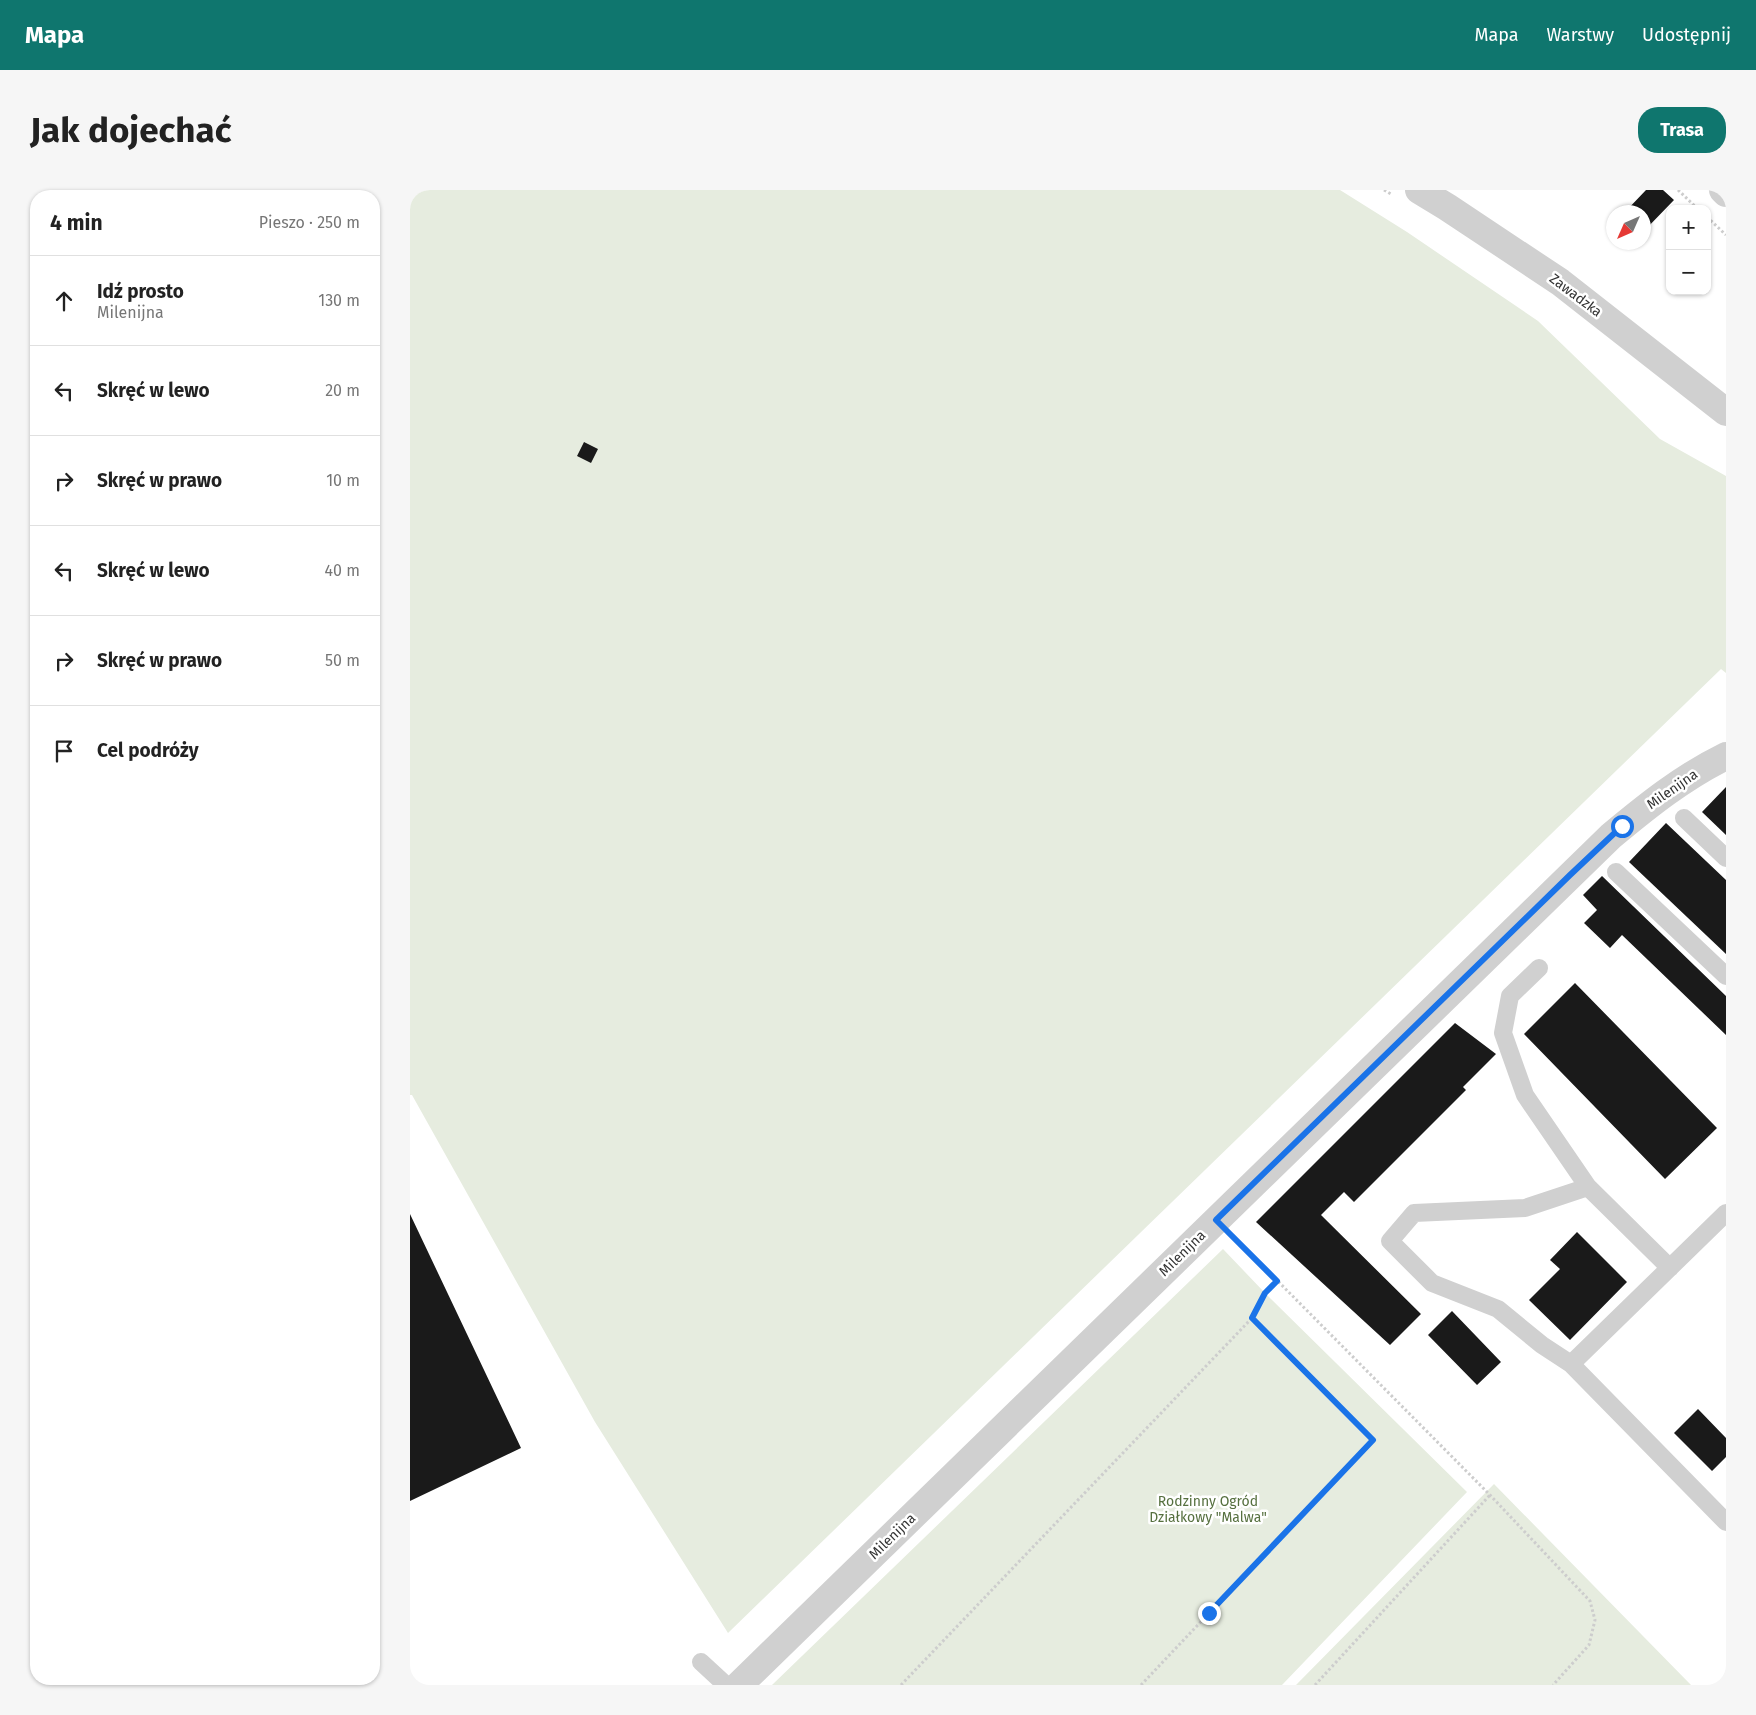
<!DOCTYPE html>
<html lang="pl">
<head>
<meta charset="utf-8">
<style>
	:root { --surface:#fff; --page:#f6f6f6; --text:#222; --muted:#767676; --line:#e0e0e0; --accent:#0f766e }
	body { margin:0; font-family:"Fira Sans",sans-serif; background:var(--page); color:var(--text) }
	.controls { position:absolute; right:15px; top:15px; display:grid; overflow:hidden; border-radius:10px; box-shadow:0 1px 4px #0004 }
	.controls button { width:45px; height:45px; display:grid; place-items:center; padding:0; border:0; border-bottom:1px solid var(--line); background:var(--surface); color:var(--text); font:25px sans-serif }
	.compass { position:absolute; left:1196px; top:15px; width:45px; height:45px; border-radius:50%; background:var(--surface); box-shadow:0 1px 4px #0004; rotate:225deg }
	.stop { position:absolute; width:15px; height:15px; margin:-11px; border:4px solid #1a73e8; border-radius:50%; background:#fff }
	.stop.end { background:#1a73e8; border-color:#fff; box-shadow:0 1px 5px #0008 }
	.list { margin:0; padding:0; list-style:none }
	h2 { display:flex; justify-content:space-between; align-items:center; height:65px; margin:0; padding:0 20px; font-size:21px }
	h2 small { font-size:16px; font-weight:400; color:var(--muted) }
	.list li { display:grid; grid-template-columns:32px 1fr auto; gap:15px; align-items:center; box-sizing:border-box; height:90px; padding:0 20px; border-top:1px solid var(--line) }
	.list b { display:block; font-size:19px; white-space:nowrap }
	.list p { margin:0; font-size:16px; white-space:nowrap; color:var(--muted) }
	.list em { font-size:16px; font-style:normal; color:var(--muted) }
	.icon { flex:none; width:28px; height:28px; fill:none; stroke:currentColor; stroke-width:2; stroke-linecap:round; stroke-linejoin:round }
	.map { position:relative; flex:none; width:1316px; height:1495px; overflow:hidden; border-radius:20px }
	header { display:flex; align-items:center; gap:30px; box-sizing:border-box; height:70px; padding:0 25px; background:var(--accent); color:#fff }
	header strong { font-size:24px }
	nav { display:flex; gap:28px; margin-inline-start:auto; font-size:18px }
	.intro { display:flex; align-items:center; justify-content:space-between; box-sizing:border-box; height:120px; padding:0 30px }
	h1 { margin:0; font-size:35px }
	.button { padding:12px 22px; border-radius:20px; background:var(--accent); color:#fff; font-size:18px; font-weight:700 }
	main { display:flex; gap:30px; padding:0 30px }
	aside { flex:1; background:var(--surface); border-radius:20px; box-shadow:0 1px 4px #0004 }
	.map>svg:first-child { display:block }
	.green { fill:#e6ecdf }
	.building { fill:#1a1a1a }
	.lines { fill:none; stroke-linecap:round; stroke-linejoin:round }
	.path { stroke:#cdcdcd; stroke-width:3; stroke-dasharray:2.5 2.5; stroke-linecap:butt }
	.service { stroke:#d0d0d0; stroke-width:18 }
	.minor { stroke:#d0d0d0; stroke-width:28 }
	.tertiary { stroke:#d0d0d0; stroke-width:28 }
	.route { stroke:#1a73e8; stroke-width:6 }
	.labels { text-anchor:middle; stroke-width:5; stroke-linejoin:round; paint-order:stroke }
	.street-label { font-size:14px; fill:#333; stroke:#fff }
	.park-label { font-size:14px; fill:#56703f; stroke:#fff }
</style>
</head>
<body>
<header>
<strong>Mapa</strong>
<nav><a>Mapa</a><a>Warstwy</a><a>Udostępnij</a></nav>
</header>
<div class="intro"><h1>Jak dojechać</h1><a class="button">Trasa</a></div>
<main>
<aside>
<h2>4 min<small>Pieszo · 250 m</small></h2>
<ul class="list">
<li><svg class="icon" aria-label="ahead" viewBox="0 0 24 24"><path d="M12 20V5M6 11l6-6 6 6"/></svg><div><b>Idź prosto</b><p>Milenijna</p></div><em>130 m</em></li>
<li><svg class="icon" aria-label="left" viewBox="0 0 24 24"><path d="M17 20v-9H6M10 6l-5 5 5 5"/></svg><div><b>Skręć w lewo</b></div><em>20 m</em></li>
<li><svg class="icon" aria-label="right" viewBox="0 0 24 24"><path d="M7 20v-9h11M14 6l5 5-5 5"/></svg><div><b>Skręć w prawo</b></div><em>10 m</em></li>
<li><svg class="icon" aria-label="left" viewBox="0 0 24 24"><path d="M17 20v-9H6M10 6l-5 5 5 5"/></svg><div><b>Skręć w lewo</b></div><em>40 m</em></li>
<li><svg class="icon" aria-label="right" viewBox="0 0 24 24"><path d="M7 20v-9h11M14 6l5 5-5 5"/></svg><div><b>Skręć w prawo</b></div><em>50 m</em></li>
<li><svg class="icon" aria-label="arrive" viewBox="0 0 24 24"><path d="M6 21V4h12l-3 4 3 4H6"/></svg><div><b>Cel podróży</b></div></li>
</ul>
</aside>
<div class="map">
<svg width="1316" height="1495" viewBox="0 0 1316 1495">
	<rect width="100%" height="100%" fill="#fff"/>
	<path class="green" d="M0 0H930L997 42 1128 131 1250 249 1316 286V483L1311 479 318 1443 185 1232 2 905H0Z
		M813 1059 855 1103 1057 1302 872 1495H362Z
		M1084 1294 1281 1495H886Z"/>
	<path class="building" d="M1236 0H1253L1264 10 1234 41V22H1215Z
		M174 252 188 259 181 273 167 266Z
		M1316 597V645L1292 622Z
		M1256 633 1316 690V764L1219 672Z
		M1192 686 1316 806V845L1212 745 1200 758 1174 733 1187 720 1173 705Z
		M1165 793 1307 938 1255 989 1114 844Z
		M1045 833 1086 864 1053 897 1056 900 944 1012 934 1002 911 1025 1011 1124 980 1155 846 1032Z
		M0 1024 111 1258 0 1311Z
		M1167 1042 1217 1092 1160 1150 1119 1110 1150 1079 1140 1070Z
		M1042 1121 1091 1172 1067 1195 1018 1145Z
		M1288 1219 1316 1248V1267L1302 1281 1264 1243Z"/>
	<g class="lines">
		<path class="path" d="M974 0 981 4
			M1268 0 1288 19
			M1297 27 1316 45
			M826 1049 1080 1305 1180 1411 1185 1430 1179 1455 1143 1495
			M491 1495 842 1128 855 1103 867 1091
			M731 1495 963 1250 842 1128
			M905 1495 1080 1305"/>
		<path class="service" d="M1274 628 1316 668
			M1206 682 1316 786
			M1129 778 1100 806 1093 843 1115 905 1178 997 1260 1078
			M1316 1023 1161 1174 1316 1332
			M1161 1174 1132 1155 1088 1119 1022 1093 980 1051 1004 1023 1115 1018 1178 997
			M291 1472 316 1495"/>
		<path class="minor" d="M1313 0 1316 3"/>
		<path class="tertiary" d="M1009 0 1037 17 1150 92 1316 222
			M329 1495 1201 646C1237 616 1273 587 1316 566"/>
	</g>
	<g class="lines">
		<path class="route" d="M799 1423 963 1250 842 1128 855 1103 867 1091 806 1030 1160 685 1212 636"/>
	</g>
	<g class="labels">
		<g class="street-label">
			<text transform="translate(1166 105) rotate(37)" y="5">Zawadzka</text>
			<text transform="translate(1262 599) rotate(-35)" y="5">Milenijna</text>
			<text transform="translate(772 1063) rotate(-44)" y="5">Milenijna</text>
			<text transform="translate(482 1346) rotate(-44)" y="5">Milenijna</text>
		</g>
		<g class="park-label">
			<text x="798" y="1316">Rodzinny Ogród<tspan x="798" dy="16">Działkowy "Malwa"</tspan></text>
		</g>
	</g>
</svg>
<div class="controls">
<button>+</button>
<button>−</button>
</div>
<svg class="compass" viewBox="-18 -18 36 36"><path d="M0-13l5 13h-10z" fill="#e53935"/><path d="M0 13l5-13h-10z" fill="#767676"/></svg>
<div class="stop" style="left:1212px;top:636px"></div>
<div class="stop end" style="left:799px;top:1423px"></div>
</div>
</main>
</body>
</html>
